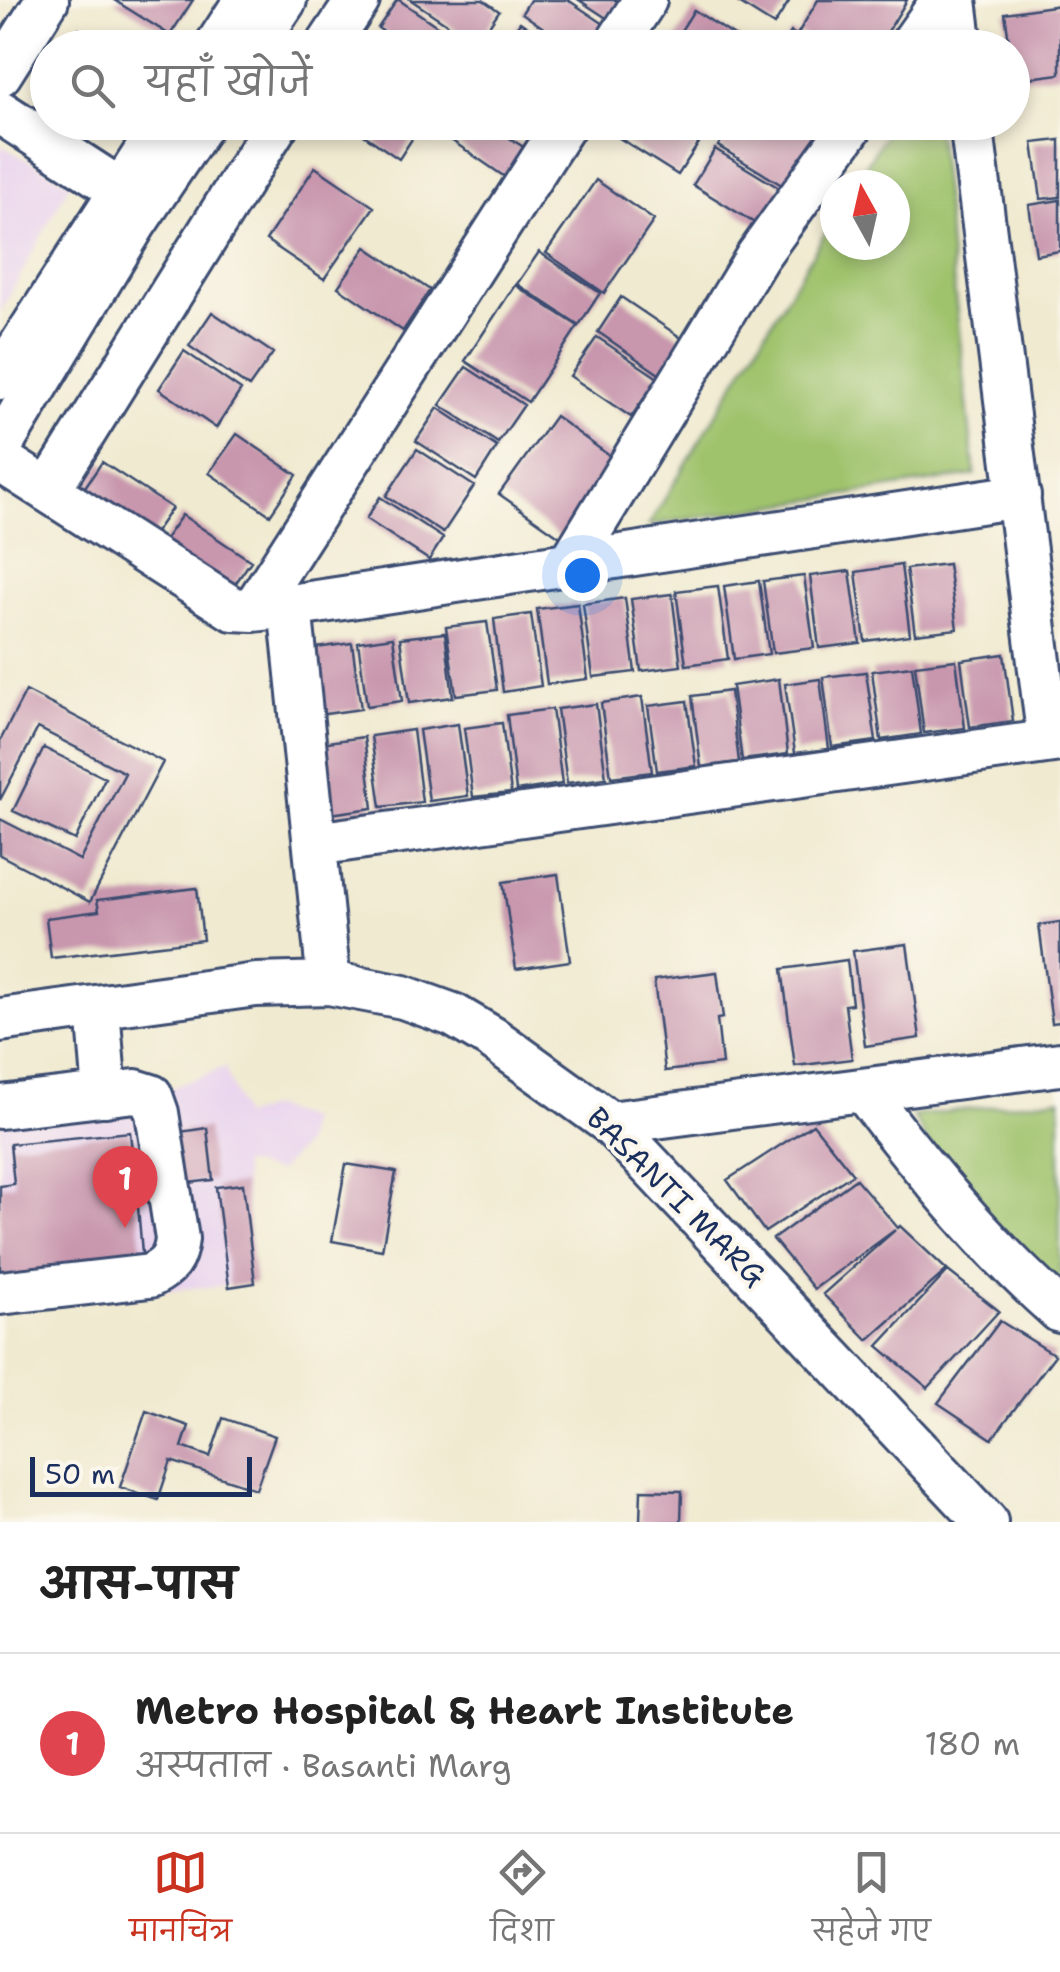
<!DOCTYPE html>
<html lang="hi">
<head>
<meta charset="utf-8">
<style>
	:root { --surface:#fff; --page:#f2f2f2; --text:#222; --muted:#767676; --line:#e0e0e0; --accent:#c8321e }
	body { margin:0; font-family:"Shantell Sans","Playpen Sans Deva",sans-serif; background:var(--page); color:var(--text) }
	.compass { position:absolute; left:820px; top:170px; width:90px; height:90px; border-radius:50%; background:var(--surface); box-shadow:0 5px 15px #0003; rotate:352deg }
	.scale { position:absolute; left:30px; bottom:25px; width:222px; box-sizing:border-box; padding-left:10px; border:5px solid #1b2f5e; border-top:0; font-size:28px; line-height:35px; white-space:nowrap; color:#1b2f5e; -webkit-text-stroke:8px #fbf7ec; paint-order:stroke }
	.you { position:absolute; left:582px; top:575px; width:35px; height:35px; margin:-25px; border:8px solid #fff; border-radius:50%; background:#1a73e8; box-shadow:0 0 0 15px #1a73e833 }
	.badge { display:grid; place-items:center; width:65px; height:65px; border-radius:50%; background:var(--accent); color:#fff; font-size:32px; font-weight:700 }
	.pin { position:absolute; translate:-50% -82px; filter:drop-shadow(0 2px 5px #0008) }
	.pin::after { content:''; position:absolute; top:52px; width:35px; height:30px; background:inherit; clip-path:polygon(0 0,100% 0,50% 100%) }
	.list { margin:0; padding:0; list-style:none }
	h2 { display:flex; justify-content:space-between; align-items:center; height:130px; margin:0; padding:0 40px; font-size:42px }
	h2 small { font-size:32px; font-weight:400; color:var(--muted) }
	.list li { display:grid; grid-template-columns:65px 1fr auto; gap:30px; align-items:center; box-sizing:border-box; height:180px; padding:0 40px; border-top:2px solid var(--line) }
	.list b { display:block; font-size:38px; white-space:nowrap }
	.list p { margin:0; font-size:32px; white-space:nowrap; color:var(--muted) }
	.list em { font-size:32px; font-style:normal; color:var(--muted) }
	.icon { flex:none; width:55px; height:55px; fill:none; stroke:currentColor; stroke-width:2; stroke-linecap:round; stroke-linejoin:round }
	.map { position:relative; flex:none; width:1060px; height:1522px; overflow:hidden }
	.search { position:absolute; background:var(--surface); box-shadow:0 5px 15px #0003; left:30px; right:30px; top:30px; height:110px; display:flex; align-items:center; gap:25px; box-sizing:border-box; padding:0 35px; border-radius:55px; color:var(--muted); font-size:38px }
	.sheet { height:310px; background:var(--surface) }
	nav { display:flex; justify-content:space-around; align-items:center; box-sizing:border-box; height:140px; border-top:2px solid var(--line); background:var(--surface); font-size:28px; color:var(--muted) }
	nav a { display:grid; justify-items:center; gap:5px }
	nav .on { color:var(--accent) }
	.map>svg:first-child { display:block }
	.built { fill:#e8d2ee }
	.green { fill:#9fc26c; stroke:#5d7865; stroke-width:2.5 }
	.building { fill:#c896ad }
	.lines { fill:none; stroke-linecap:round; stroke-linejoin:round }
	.minor-casing { stroke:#3b4b6f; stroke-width:48 }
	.minor { stroke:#fff; stroke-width:42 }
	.labels { text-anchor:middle; stroke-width:8; stroke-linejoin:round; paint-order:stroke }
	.street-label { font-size:30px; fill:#1b2f5e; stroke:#fbf7ec }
</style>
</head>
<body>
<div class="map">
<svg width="1060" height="1522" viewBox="0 0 1060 1522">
	<rect width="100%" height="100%" fill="#fbf7ec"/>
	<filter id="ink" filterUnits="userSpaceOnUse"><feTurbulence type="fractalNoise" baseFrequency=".01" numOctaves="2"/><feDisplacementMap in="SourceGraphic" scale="20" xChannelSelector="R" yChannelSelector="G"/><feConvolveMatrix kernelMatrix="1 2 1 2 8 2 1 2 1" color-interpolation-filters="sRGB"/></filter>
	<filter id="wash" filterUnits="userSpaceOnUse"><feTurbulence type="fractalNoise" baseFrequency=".0048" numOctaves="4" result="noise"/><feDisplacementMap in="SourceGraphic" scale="40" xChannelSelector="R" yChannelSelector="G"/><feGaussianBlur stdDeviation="2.25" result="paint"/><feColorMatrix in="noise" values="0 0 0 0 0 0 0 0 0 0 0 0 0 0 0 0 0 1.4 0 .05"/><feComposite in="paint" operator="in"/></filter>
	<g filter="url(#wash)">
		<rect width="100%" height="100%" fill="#f0ead0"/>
		<path class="built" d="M0 145 70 183 0 313Z
			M225 1067 243 1117 270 1107 308 1119 304 1145 277 1172 242 1163 255 1283 0 1303V1121L131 1104Z"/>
		<path class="green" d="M892 123H936L975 475 649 525 835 217V245H895V185H854Z
			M1060 1098V1293L941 1166 913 1116Z"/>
		<g id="blocks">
			<path class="building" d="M114 0H193L170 35Z
				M397 0H399L469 48H407L378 28Z
				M411 0H483L499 11 477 44Z
				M530 0H568L607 26 592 48H572L522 13Z
				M579 0H621L608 19Z
				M734 0H790L774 25Z
				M818 0H907L878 48H823L798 33Z
				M1060 5V74L1014 80 1012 48H1010L1005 13Z
				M694 10 753 48H670Z
				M520 22 558 48H502Z
				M79 29 108 48H67Z
				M791 32 818 48H782Z
				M345 122H423L399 159Z
				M454 122H501L496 129 525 148 505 177 445 136Z
				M620 122H684L704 135 678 175 613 134Z
				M733 122H811L827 132 790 190 718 146Z
				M1060 140V197L1041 199 1033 143Z
				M715 149 789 194 766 230 693 185Z
				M315 167 374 207 324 279 266 240Z
				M596 180 654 220 604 293 546 253Z
				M1060 200V251L1036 255 1029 205Z
				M366 247 430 290 403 331 338 287Z
				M539 252 600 293 579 325 517 284Z
				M515 285 578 326 528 402 465 361Z
				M621 297 683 339 659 374 598 332Z
				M212 312 273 353 249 387 189 346Z
				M597 337 658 378 631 417 570 376Z
				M184 351 241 390 216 428 159 389Z
				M466 367 524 405 498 443 440 405Z
				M438 408 497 447 476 480 416 441Z
				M555 416 618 462 563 539 499 494Z
				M237 434 297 475 270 515 209 473Z
				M417 449 474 486 443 533 386 496Z
				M102 462 172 508 144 548 75 502Z
				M380 497 443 538 429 560 366 519Z
				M182 515 251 561 224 600 155 553Z
				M948 564 957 629 915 634 906 569Z
				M901 565 910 635 865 641 856 572Z
				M850 571 860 643 819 648 810 576Z
				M804 576 814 648 773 653 763 581Z
				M759 581 769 654 734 659 724 586Z
				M718 586 728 659 686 665 676 591Z
				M672 594 681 666 641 671 631 599Z
				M625 598 635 672 593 677 583 604Z
				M578 604 588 679 547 684 537 609Z
				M531 614 541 686 503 692 494 619Z
				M487 622 497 690 456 695 446 627Z
				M445 633 453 697 409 703 400 638Z
				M393 637 402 701 367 706 358 642Z
				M352 643 361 709 318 715 309 649Z
				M1004 654 1013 721 970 727 961 660Z
				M956 660 965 728 924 733 915 665Z
				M912 666 921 734 881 740 872 671Z
				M866 672 876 741 832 747 823 677Z
				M779 679 788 754 742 760 732 686Z
				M820 679 829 749 795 753 785 684Z
				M26 691 163 762 90 902 0 855V819L80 860 125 773 38 728 0 800V741Z
				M730 691 739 762 701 767 692 696Z
				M642 697 652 772 611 777 601 703Z
				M687 701 696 766 657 771 648 706Z
				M596 704 606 778 567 783 557 709Z
				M552 709 562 784 516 791 507 715Z
				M502 723 511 793 473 797 464 728Z
				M458 724 468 796 429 801 419 730Z
				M413 730 422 802 381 807 371 736Z
				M364 737 373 808 330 814 320 743Z
				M44 748 105 778 75 840 13 811Z
				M558 874 570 961 516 969 503 882Z
				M197 888 203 940 51 958 46 918 99 911 97 900Z
				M1060 922V1022L1052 1023 1039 925Z
				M907 944 920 1038 865 1046 853 951Z
				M847 960 852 1004 845 1005 852 1059 795 1066 782 969Z
				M717 972 723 1018 717 1019 722 1064 665 1071 654 980Z
				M813 1124 853 1174 765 1232 727 1180Z
				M207 1128 213 1180 180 1184 173 1133Z
				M130 1132 135 1180 123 1181 126 1208 138 1207 143 1265 0 1279V1186L14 1184 10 1144Z
				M346 1164 396 1172 382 1250 332 1241Z
				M856 1179 898 1228 900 1226 947 1270 868 1340 823 1294 895 1230 814 1289 773 1239Z
				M243 1184 255 1283 229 1287 216 1187Z
				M948 1271 999 1311 928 1388 878 1346Z
				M1000 1321 1055 1355 992 1439 938 1403Z
				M146 1411 189 1426 182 1447 210 1457 223 1418 275 1436 256 1489 171 1461 158 1500 120 1487Z
				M641 1490 682 1491 681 1522H640Z"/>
		</g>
	</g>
	<g filter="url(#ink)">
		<use href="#blocks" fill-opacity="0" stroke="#3b4b6f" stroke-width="2.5"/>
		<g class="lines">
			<defs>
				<path id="minor" d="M955 0 961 48
					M215 48 246 0
					M253 48 285 0
					M326 48 358 0
					M614 48 645 0
					M909 48 943 0
					M0 74 47 0
					M0 112 142 204
					M971 122 1049 741
					M0 378 165 122
					M0 447 135 223 203 122
					M0 460 233 609 253 610 290 606 1019 496
					M48 491 278 122
					M570 564 757 257 854 122
					M290 606 329 983
					M253 610 566 122
					M315 844 1060 740
					M98 1007 105 1095
					M0 1020 256 985 329 983 403 997 453 1015 492 1038 610 1123 986 1522
					M863 1090C923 1169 985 1245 1060 1311
					M0 1107 135 1091 151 1096 157 1113 177 1239C175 1259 168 1267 150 1276L0 1293
					M610 1123 1060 1064"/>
			</defs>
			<use href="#minor" class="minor-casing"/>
			<use href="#minor" class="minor"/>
		</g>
	</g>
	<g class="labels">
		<g class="street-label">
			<text transform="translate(676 1197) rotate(45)" y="10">BASANTI MARG</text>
		</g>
	</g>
</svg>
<svg class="compass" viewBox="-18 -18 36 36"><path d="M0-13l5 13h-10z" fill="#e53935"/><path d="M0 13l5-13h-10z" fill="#767676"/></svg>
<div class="scale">50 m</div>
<div class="you"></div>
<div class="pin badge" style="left:125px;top:1228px;background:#e0444e">1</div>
<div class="search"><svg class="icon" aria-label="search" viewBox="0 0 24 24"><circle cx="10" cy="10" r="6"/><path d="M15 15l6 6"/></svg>यहाँ खोजें</div>
</div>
<section class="sheet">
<h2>आस-पास<small></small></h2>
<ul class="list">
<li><span class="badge" style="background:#e0444e">1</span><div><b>Metro Hospital &amp; Heart Institute</b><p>अस्पताल · Basanti Marg</p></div><em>180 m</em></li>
</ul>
</section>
<nav>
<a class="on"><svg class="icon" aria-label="map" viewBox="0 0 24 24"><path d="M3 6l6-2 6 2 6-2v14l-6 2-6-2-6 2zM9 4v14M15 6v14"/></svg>मानचित्र</a>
<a><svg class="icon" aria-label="directions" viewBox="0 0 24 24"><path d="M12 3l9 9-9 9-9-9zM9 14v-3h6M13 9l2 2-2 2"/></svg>दिशा</a>
<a><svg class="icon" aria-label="saved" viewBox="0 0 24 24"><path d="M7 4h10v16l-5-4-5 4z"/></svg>सहेजे गए</a>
</nav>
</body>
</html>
